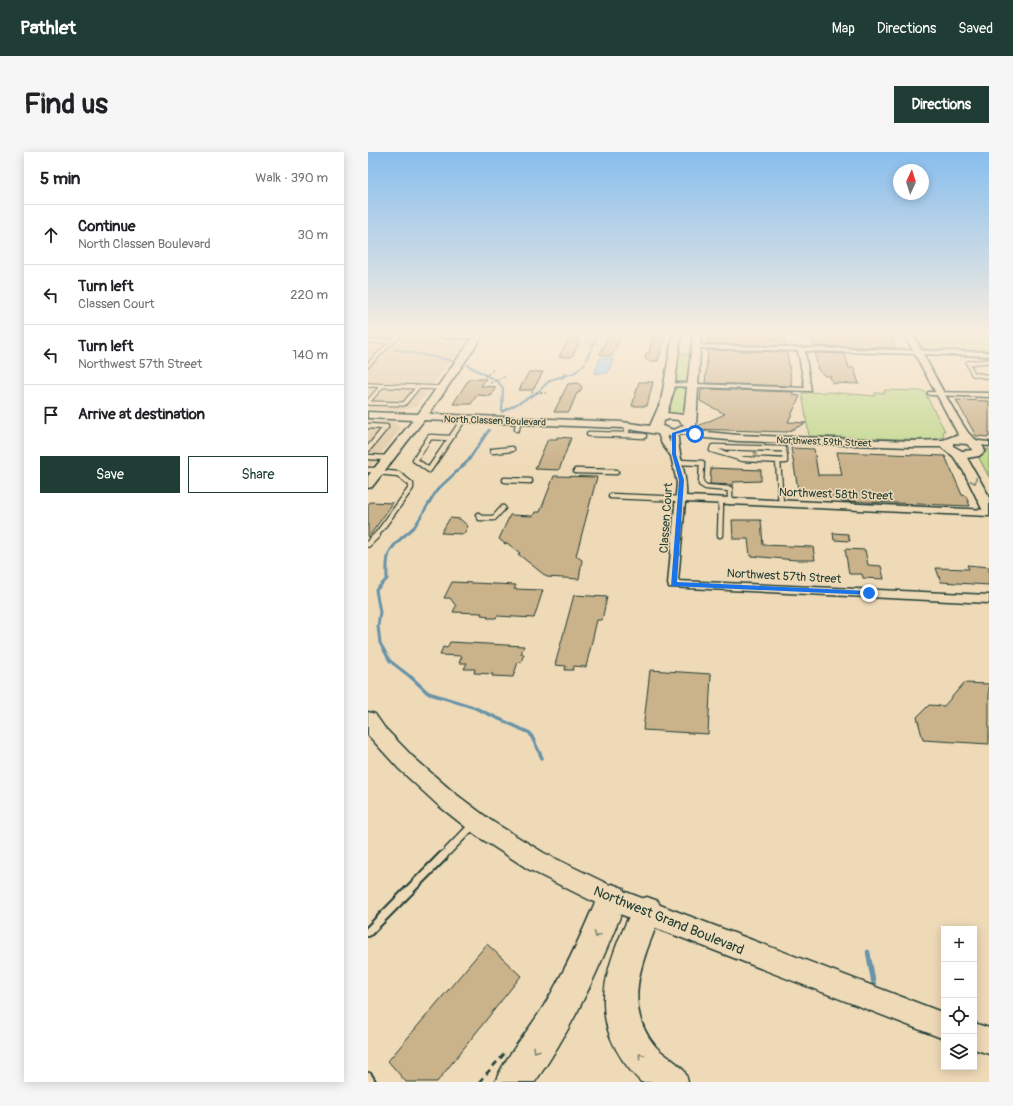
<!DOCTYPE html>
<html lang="en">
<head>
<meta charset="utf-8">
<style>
	:root { --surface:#fff; --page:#f6f6f6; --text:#202124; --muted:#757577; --line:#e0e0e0; --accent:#1f3d34 }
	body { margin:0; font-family:Pangolin,sans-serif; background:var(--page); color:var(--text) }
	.controls { position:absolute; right:12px; bottom:12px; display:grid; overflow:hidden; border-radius:0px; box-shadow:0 2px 10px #0003 }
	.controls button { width:36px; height:36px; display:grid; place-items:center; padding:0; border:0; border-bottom:1px solid var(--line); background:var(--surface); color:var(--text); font:20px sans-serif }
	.compass { position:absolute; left:525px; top:12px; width:36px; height:36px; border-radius:50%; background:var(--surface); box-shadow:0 2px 10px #0003; rotate:4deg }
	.stop { position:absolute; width:12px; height:12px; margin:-9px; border:3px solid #1a73e8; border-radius:50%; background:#fff }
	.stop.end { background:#1a73e8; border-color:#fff; box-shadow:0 1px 4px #0008 }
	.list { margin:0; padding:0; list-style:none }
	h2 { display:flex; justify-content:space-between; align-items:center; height:52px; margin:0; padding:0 16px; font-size:17px }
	h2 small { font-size:13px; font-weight:400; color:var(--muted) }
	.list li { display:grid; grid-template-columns:26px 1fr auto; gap:12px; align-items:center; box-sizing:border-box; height:60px; padding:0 16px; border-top:1px solid var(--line) }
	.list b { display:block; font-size:15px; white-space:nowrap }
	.list p { margin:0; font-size:13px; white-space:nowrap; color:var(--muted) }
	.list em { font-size:13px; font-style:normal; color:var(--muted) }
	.actions { display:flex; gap:8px; padding:12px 16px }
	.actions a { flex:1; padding:9px 0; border:1px solid var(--accent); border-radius:0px; text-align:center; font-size:14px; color:var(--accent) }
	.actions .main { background:var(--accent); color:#fff }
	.icon { flex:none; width:22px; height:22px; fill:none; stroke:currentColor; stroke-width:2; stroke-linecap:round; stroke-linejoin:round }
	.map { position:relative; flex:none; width:621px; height:930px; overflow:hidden; border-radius:0px }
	header { display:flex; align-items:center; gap:24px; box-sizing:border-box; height:56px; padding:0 20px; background:var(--accent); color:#fff }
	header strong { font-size:19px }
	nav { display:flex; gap:22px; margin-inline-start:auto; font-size:14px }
	.intro { display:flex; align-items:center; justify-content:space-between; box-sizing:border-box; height:96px; padding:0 24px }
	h1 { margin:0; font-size:28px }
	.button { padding:10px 18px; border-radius:0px; background:var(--accent); color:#fff; font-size:14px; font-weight:700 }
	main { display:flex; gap:24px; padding:0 24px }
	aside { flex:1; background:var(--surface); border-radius:0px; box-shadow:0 2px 10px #0003 }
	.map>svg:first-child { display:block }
	.built { fill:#e0cba8 }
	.green { fill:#c1d88e; stroke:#708a61 }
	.water { fill:#99ccf6; stroke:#6893a8 }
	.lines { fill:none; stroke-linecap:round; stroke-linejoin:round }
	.stream-far4 { stroke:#6893a8; stroke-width:2 }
	.stream-far3 { stroke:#6893a8; stroke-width:2.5 }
	.stream-far2 { stroke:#6893a8; stroke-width:3 }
	.stream-far1 { stroke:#6893a8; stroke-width:3.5 }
	.stream { stroke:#6893a8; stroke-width:4.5 }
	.building { fill:#cab28b; stroke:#1f3d34 }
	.lane-far4-casing { stroke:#1f3d34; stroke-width:5.5 }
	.lane-far3-casing { stroke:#1f3d34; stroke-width:7 }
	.lane-far2-casing { stroke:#1f3d34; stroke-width:8 }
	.lane-far1-casing { stroke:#1f3d34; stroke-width:10 }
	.lane-casing { stroke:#1f3d34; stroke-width:12 }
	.street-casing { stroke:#1f3d34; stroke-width:3 }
	.secondary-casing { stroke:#1f3d34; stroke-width:3 }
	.highway-casing { stroke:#1f3d34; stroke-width:3 }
	.path-far1 { stroke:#1f3d34; stroke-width:1; stroke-dasharray:2.5 2; stroke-linecap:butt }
	.path { stroke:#1f3d34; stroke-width:2.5; stroke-dasharray:6 4.5; stroke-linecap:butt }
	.lane-far4 { stroke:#efdab8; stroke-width:3.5 }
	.lane-far3 { stroke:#efdab8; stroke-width:4.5 }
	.lane-far2 { stroke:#efdab8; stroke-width:5.5 }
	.lane-far1 { stroke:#efdab8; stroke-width:7 }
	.lane { stroke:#efdab8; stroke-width:8 }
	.street { fill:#efdab8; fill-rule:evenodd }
	.secondary { fill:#efdab8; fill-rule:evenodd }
	.highway { fill:#efdab8; fill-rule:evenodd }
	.oneway { stroke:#7d846f }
	.route { fill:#1a73e8 }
	.labels { text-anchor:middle; stroke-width:3; stroke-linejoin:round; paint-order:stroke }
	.far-street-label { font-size:10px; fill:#1f3d34; stroke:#efdab8 }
	.street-label { font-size:12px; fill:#1f3d34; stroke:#efdab8 }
	.near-street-label { font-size:14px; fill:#1f3d34; stroke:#efdab8 }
</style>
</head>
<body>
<header>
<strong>Pathlet</strong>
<nav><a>Map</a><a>Directions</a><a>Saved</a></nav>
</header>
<div class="intro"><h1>Find us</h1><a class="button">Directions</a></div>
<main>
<aside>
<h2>5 min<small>Walk · 390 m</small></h2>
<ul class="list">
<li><svg class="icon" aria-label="ahead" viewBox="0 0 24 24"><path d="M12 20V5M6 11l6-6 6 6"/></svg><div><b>Continue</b><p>North Classen Boulevard</p></div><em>30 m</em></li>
<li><svg class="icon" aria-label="left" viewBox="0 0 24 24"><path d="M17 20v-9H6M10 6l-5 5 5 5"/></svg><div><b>Turn left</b><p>Classen Court</p></div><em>220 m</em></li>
<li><svg class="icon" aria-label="left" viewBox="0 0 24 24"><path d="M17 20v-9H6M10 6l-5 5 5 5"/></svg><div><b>Turn left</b><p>Northwest 57th Street</p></div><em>140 m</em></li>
<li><svg class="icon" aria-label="arrive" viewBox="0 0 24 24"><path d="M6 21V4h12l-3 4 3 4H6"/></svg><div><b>Arrive at destination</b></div></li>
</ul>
<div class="actions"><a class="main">Save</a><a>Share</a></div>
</aside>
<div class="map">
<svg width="621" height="930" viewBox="0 0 621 930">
	<rect width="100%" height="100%" fill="#efdab8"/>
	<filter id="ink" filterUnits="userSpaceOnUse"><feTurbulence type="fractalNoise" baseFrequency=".025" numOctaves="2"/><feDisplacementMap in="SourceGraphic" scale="8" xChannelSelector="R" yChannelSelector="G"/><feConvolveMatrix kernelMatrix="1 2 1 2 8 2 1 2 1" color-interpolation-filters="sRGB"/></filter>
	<g filter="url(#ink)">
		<path class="built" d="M0 182H103L47 255 34 258 0 257Z
			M0 269 26 270 33 276 0 318Z"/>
		<path class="green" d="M547 182H621V199L560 198 554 195Z
			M309 202H321L323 209 319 230 306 229Z
			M310 235 319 237V265L297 263 302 256 305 237Z
			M516 238 556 239 577 279H575L576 285 564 288 441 284 434 241 460 240 507 244V241H517Z
			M621 297V325L610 304 616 298Z"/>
		<path class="water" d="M232 206 245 207 240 221H227Z"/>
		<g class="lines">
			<path class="stream-far4" d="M26 197 85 209
				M218 208 230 182
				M99 213 129 229 135 236 134 260 169 241 182 228 206 221 217 212"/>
			<path class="stream-far3" d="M36 384 47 374 69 338 100 309 121 278"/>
			<path class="stream-far2" d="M37 383C19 398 18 404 19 427L8 438 12 460 10 474 12 491 22 509 44 526"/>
			<path class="stream-far1" d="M43 525 60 541 105 555 162 581 174 606"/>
			<path class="stream" d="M500 800 506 833"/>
		</g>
		<path class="building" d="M203 182H212L208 188 212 189 204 205H191Z
			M241 182H253L244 204H236L232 202Z
			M340 182H402V186H417L418 194 340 192Z
			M443 182H521L528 196 446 194Z
			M284 184 297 185 290 209H281L277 207 278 201H281Z
			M340 198 419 200 424 234 337 231Z
			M447 201 477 202 481 216H486L491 232 464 231 462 224H457L450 218Z
			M161 220H175L165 238H151Z
			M101 227H118L113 234 128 235 123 244 109 243 103 252H85Z
			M271 230H285L279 254H264Z
			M210 231 214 235 211 241H209L201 260H186L200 232Z
			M333 237 336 238V237L425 240V243L432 244 420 270 438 271 419 280 328 277 330 274 357 262 332 249Z
			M588 248 621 249V285L608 284Z
			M189 285 203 286 191 318 167 317 180 287H189Z
			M423 296 446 297 450 323H474L469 300 577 304 594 343 598 344 602 354 474 349V346L431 343Z
			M343 316 393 318V329L365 330V333L342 332Z
			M186 324 229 325 208 404 214 408 211 427 179 425 150 402 152 401 139 391 137 392 131 387 142 363 165 364 167 360H172Z
			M2 350 25 351 0 386V353Z
			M82 366 92 367 100 374 96 382 73 381Z
			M364 368H393L395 393 445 395 447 408H428L382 404 380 387H365Z
			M465 381 480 382 482 389 466 388Z
			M477 397 497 398 500 413 513 414 516 427 495 426 494 422H481Z
			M599 413 621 415V433L573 430 568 416 601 417Z
			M84 430 148 433 146 437 175 438 166 466 129 464 128 466H119L120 464 113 463 114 461 85 460 88 454 82 446H76Z
			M206 443 239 445 234 468H229L218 515 206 514 205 518H197L198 514 187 513Z
			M82 490 156 494 153 502H156L153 510H150L145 525 124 524 125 522 106 521 107 517H96L99 511H91L94 504 72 503 75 495 79 496Z
			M282 518 343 522 340 582 275 578Z
			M596 531 621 532V592L555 588 549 565 561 553 576 554Z
			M119 792 153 824 69 930H38L20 909Z"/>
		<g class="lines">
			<defs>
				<path id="lane-far4" d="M1 182 31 183
					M0 189 25 190
					M621 209 600 211 605 222 621 225
					M0 213 32 182
					M0 233 74 236
					M0 250 14 234
					M0 251 36 252 50 235
					M92 272 95 267
					M150 272V269"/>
				<path id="lane-far3" d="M0 274 18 275 0 297
					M260 274 258 283 276 284
					M149 277 150 271
					M221 282 258 283
					M82 286 62 285 47 308 61 318 93 271
					M345 295 416 297 417 309 375 307 344 298Z
					M125 299 144 297
					M362 301 417 303
					M0 305 21 306
					M410 309 413 352
					M309 310 334 311 333 332 338 335 362 337V350
					M0 318H11
					M208 319 248 320
					M137 328 162 329
					M243 344 314 347
					M110 363 112 366H126L135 356
					M352 383 353 350
					M8 384 43 336V332L30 322 9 320"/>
				<path id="lane-far2" d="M0 392 9 383"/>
				<path id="lane-far1" d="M74 705 105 673"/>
				<path id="lane" d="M0 780 75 704
					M0 925 3 930"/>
				<path id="street" d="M70 182H111L114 184 111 186H77Z
					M325 193 621 200V204L437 199 443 239 299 234 298 233 301 231 437 236 430 199 327 196 325 195Z
					M560 240 621 241V245L562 243 560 242Z
					M290 277H296L302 291 303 279 310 281C309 303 320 323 318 344L621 358V364L317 350 310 429 621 443V451L301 435 300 432 309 331 303 304 294 292 289 279Z
					M601 288 621 290V294L601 292Z"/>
				<path id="secondary" d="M107 182H116L61 262 254 270 282 274 293 249 305 182H313L306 238 299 261 316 263 325 182H333L328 274 325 277 329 279 370 283 542 289 575 288 586 284H591L536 182H545C562 215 579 249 599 279 604 287 614 289 617 299L611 304 599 306 621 344V361L616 360 614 357 596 320 585 304 573 295H542L370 289 327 285 318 282 301 284 254 276 56 268 4 335 0 336V324L45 268 0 266V260L50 262ZM301 267 310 268 316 273 306 278 294 274 296 269ZM585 291 599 292 605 298 594 299 585 294Z
					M0 560 7 562 16 575 45 605 85 640 125 670 176 701 250 737 576 861V887L244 759 160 717 109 684 71 654 31 617 0 583Z
					M606 871 621 876V902L606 897Z"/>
				<path id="highway" d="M244 732 255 736 259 747C234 811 207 873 167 930H127C138 903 160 880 175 855 198 818 216 777 233 736Z
					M279 745 290 749 294 760C276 805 252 852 288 895 296 903 306 908 314 916 317 919 319 926 320 930H273C213 869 237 816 268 749Z"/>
			</defs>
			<use href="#lane-far4" class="lane-far4-casing"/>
			<use href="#lane-far3" class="lane-far3-casing"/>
			<use href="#lane-far2" class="lane-far2-casing"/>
			<use href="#lane-far1" class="lane-far1-casing"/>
			<use href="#lane" class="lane-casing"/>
			<use href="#street" class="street-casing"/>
			<use href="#secondary" class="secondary-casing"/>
			<use href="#highway" class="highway-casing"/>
			<path class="path-far1" d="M219 191 233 192
				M116 225 125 218
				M194 227 197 219
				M122 231 138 224
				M163 240 179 241"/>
			<path class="path" d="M111 930 137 901"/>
			<use href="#lane-far4" class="lane-far4"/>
			<use href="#lane-far3" class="lane-far3"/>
			<use href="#lane-far2" class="lane-far2"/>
			<use href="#lane-far1" class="lane-far1"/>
			<use href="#lane" class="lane"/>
			<use href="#street" class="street"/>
			<use href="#secondary" class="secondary"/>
			<use href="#highway" class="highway"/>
		</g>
		<defs><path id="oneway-chevron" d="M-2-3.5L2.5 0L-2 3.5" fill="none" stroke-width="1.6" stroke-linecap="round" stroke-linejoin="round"/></defs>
		<g class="oneway">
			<use href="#oneway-chevron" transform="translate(386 302) rotate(2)"/>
			<use href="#oneway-chevron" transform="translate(606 329) rotate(63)"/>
			<use href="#oneway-chevron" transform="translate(229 783) rotate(113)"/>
			<use href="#oneway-chevron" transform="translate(168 898) rotate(123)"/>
			<use href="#oneway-chevron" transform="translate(273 904) rotate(-127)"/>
		</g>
	</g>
	<linearGradient id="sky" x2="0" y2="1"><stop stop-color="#88beee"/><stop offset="0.58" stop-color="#f8eedf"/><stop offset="1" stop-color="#f8eedf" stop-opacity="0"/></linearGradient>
	<rect width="621" height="312" fill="url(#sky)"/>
	<path class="route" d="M319 276 329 282 326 283 319 279 308 282V302L316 328 309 430 501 439 504 441 503 443 303 434 311 328 304 302V281Z"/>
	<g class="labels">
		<g class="far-street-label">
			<text transform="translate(127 268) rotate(2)" y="4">North Classen Boulevard</text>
			<text transform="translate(456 289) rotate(2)" y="4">Northwest 59th Street</text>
		</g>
		<g class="street-label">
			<text transform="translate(468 342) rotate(2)" y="4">Northwest 58th Street</text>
			<text transform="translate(298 366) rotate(-86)" y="4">Classen Court</text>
			<text transform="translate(416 424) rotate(3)" y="4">Northwest 57th Street</text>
		</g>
		<g class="near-street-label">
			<text transform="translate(301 768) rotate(22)" y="5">Northwest Grand Boulevard</text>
		</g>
	</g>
</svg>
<div class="controls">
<button>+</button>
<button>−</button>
<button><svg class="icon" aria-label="locate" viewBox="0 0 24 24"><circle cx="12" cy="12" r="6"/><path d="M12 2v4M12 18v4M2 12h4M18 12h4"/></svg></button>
<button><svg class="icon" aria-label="layers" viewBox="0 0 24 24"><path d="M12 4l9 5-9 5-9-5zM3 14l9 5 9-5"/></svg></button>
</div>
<svg class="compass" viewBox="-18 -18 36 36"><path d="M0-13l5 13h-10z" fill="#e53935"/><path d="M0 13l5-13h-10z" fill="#757577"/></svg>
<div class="stop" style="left:327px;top:282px"></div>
<div class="stop end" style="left:501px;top:441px"></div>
</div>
</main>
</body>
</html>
